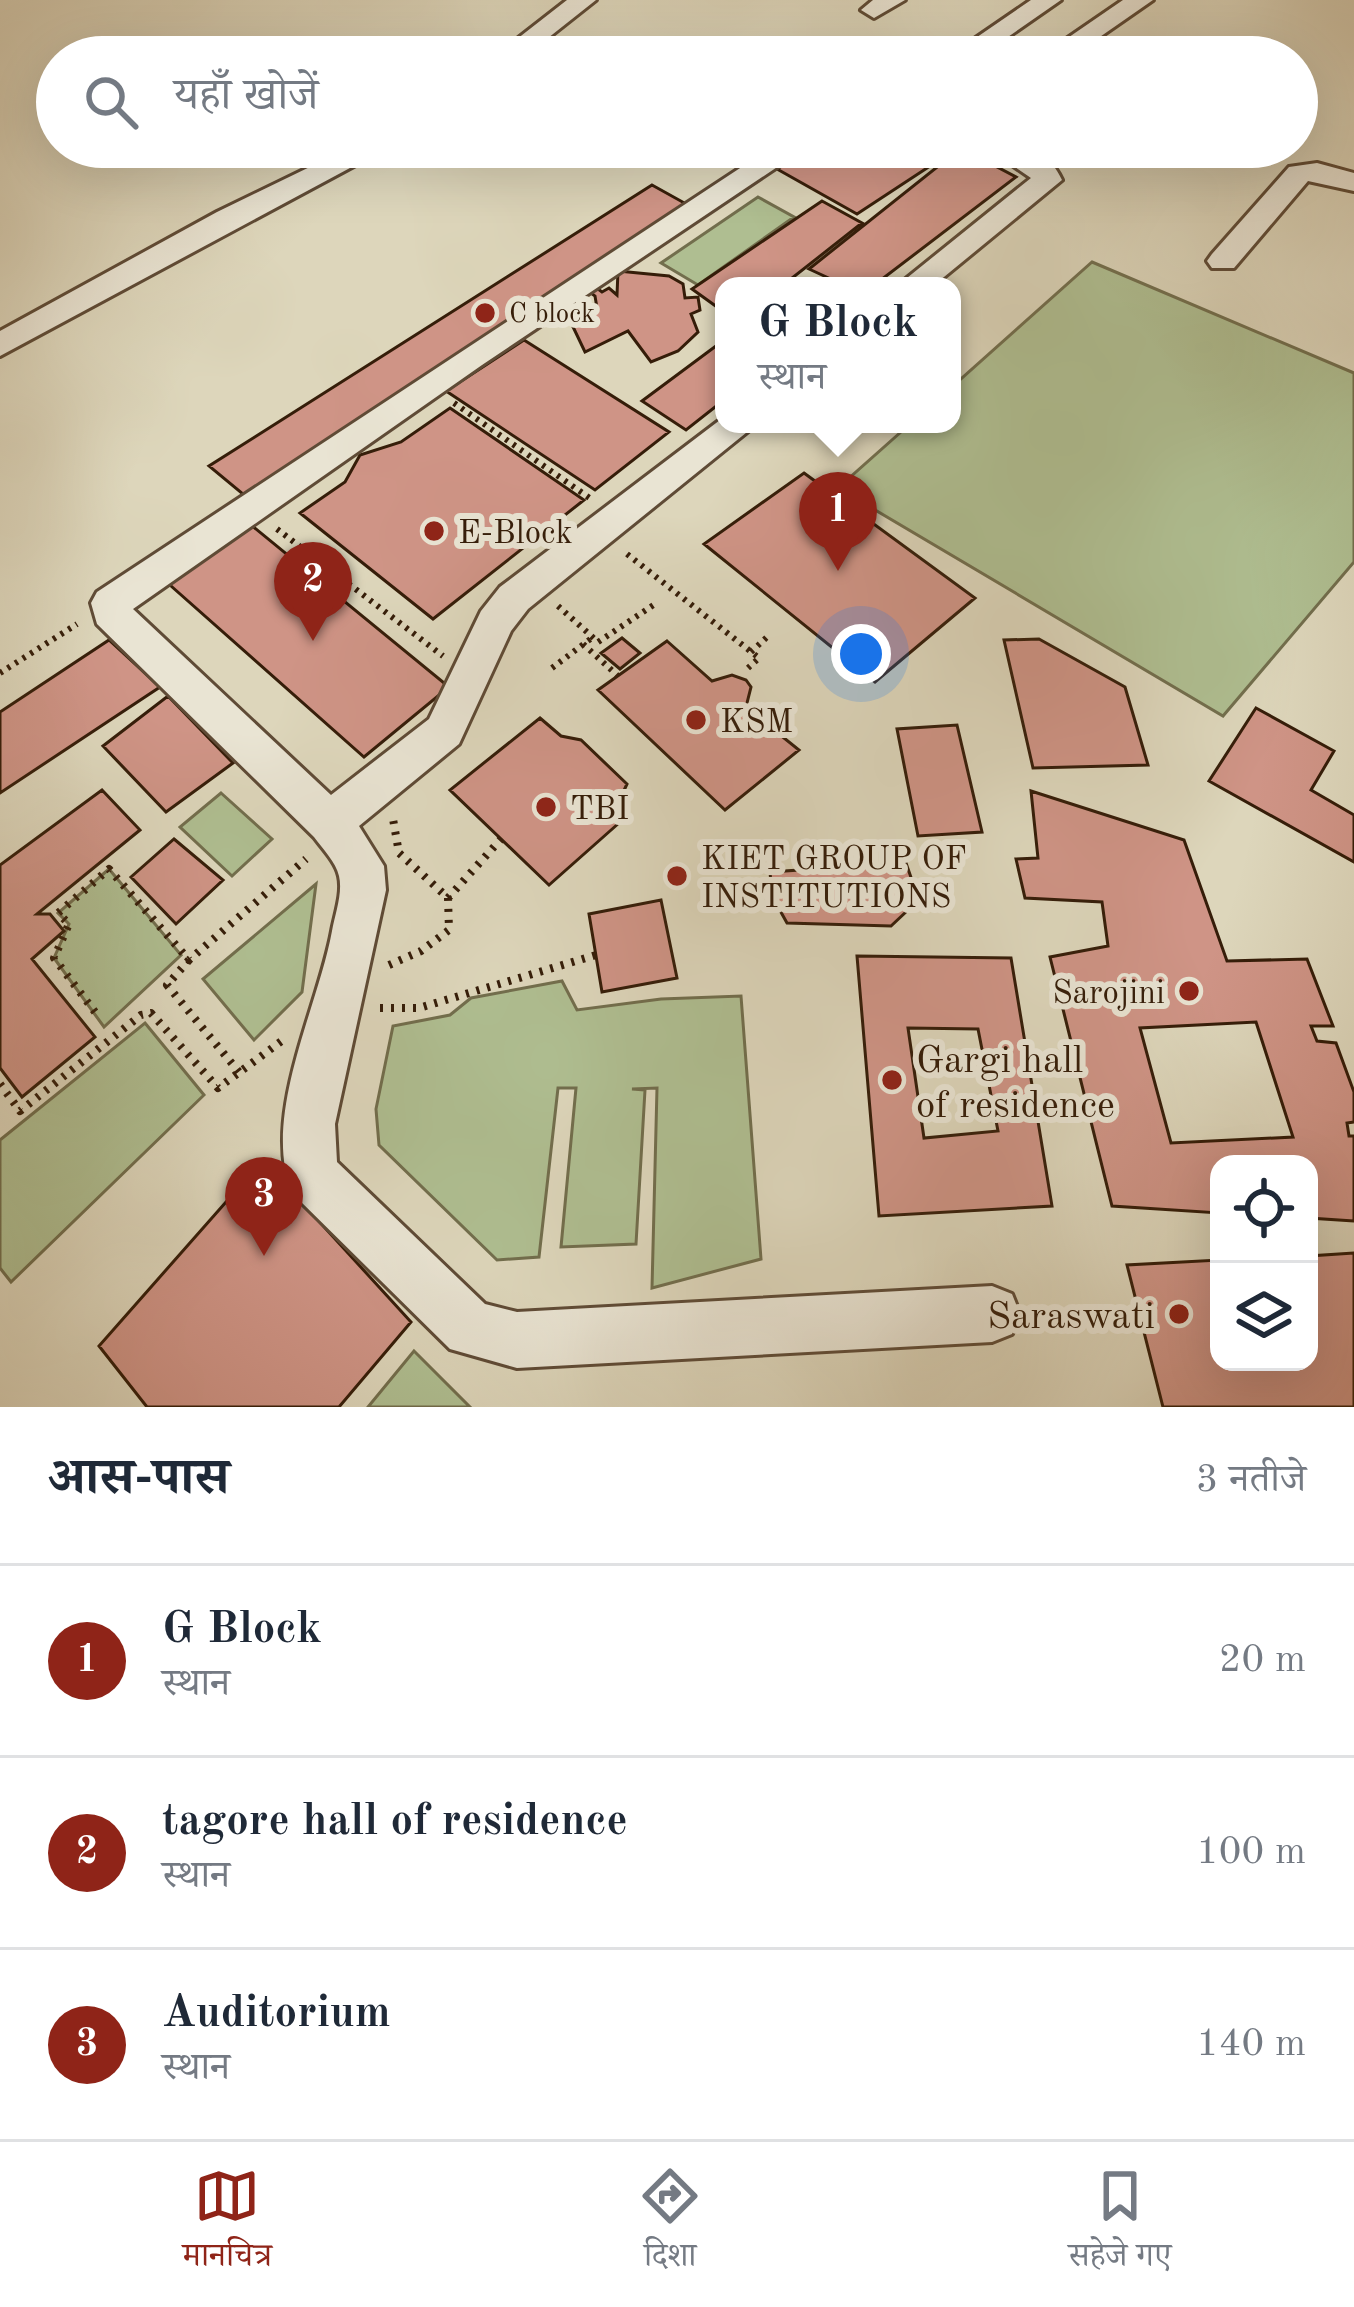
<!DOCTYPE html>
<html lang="hi">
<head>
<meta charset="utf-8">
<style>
	:root { --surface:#fff; --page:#f6f6f7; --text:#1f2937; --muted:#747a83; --line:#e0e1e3; --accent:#8f2418 }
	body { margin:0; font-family:"Old Standard TT","Noto Serif Devanagari",serif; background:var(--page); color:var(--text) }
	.controls { position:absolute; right:36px; bottom:36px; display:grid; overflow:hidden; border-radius:24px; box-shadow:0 12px 48px #0002 }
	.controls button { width:108px; height:108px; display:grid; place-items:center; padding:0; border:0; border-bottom:3px solid var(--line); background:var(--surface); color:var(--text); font:60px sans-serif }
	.you { position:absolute; left:861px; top:654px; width:42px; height:42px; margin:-30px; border:9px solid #fff; border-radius:50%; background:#1a73e8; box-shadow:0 0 0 18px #1a73e833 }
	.badge { display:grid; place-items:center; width:78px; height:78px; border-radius:50%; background:var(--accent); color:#fff; font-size:39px; font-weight:700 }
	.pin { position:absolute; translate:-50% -99px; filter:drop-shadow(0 3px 6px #0008) }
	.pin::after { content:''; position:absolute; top:63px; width:42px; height:36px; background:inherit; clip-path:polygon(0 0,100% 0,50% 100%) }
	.popup { position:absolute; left:715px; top:277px; width:246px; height:156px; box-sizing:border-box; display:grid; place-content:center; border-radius:24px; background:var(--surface); filter:drop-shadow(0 3px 9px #0005); font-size:39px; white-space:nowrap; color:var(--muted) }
	.popup b { font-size:45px; color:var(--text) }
	.popup::after { content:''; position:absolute; left:50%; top:100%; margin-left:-24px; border:24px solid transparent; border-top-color:var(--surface) }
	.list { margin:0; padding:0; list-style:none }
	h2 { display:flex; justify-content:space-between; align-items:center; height:156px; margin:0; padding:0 48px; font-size:51px }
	h2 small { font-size:39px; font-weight:400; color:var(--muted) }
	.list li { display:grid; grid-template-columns:78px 1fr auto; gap:36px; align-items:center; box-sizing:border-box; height:192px; padding:0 48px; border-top:3px solid var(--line) }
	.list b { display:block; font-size:45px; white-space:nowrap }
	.list p { margin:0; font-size:39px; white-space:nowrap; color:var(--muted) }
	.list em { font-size:39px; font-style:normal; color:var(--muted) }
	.icon { flex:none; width:66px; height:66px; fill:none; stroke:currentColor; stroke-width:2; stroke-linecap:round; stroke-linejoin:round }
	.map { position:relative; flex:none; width:1354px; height:1407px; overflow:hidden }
	.search { position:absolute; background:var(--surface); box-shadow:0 12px 48px #0002; left:36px; right:36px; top:36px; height:132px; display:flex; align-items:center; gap:30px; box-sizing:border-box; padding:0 42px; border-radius:66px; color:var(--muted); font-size:45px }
	.sheet { height:732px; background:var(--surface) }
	nav { display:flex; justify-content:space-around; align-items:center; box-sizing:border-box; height:168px; border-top:3px solid var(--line); background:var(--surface); font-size:33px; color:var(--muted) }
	nav a { display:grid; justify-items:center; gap:6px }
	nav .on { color:var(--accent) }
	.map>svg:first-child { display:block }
	.green { fill:#afbe91; stroke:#726e4d; stroke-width:3 }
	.building { fill:#cf9486; stroke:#351d09; stroke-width:3; fill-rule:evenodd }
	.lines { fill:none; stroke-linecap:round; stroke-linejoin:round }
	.minor-casing { stroke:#5f4b36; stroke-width:6 }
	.path-far1 { stroke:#351d09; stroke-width:6; stroke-dasharray:3 6; stroke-linecap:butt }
	.path { stroke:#351d09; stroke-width:8; stroke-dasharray:3 8; stroke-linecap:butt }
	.minor { fill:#e9e4d3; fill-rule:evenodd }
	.poi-dot { fill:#8f2418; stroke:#e9e4d3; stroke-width:4.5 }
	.labels { text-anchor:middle; stroke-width:12; stroke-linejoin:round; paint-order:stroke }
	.far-poi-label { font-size:27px; fill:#351d09; stroke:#e9e4d3; text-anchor:start }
	.poi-label { font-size:33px; fill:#351d09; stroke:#e9e4d3; text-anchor:start }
	.near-poi-label { font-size:39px; fill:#351d09; stroke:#e9e4d3; text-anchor:start }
</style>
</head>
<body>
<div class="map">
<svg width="1354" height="1407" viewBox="0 0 1354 1407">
	<rect width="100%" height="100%" fill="#ddd6bb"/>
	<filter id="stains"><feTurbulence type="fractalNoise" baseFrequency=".00167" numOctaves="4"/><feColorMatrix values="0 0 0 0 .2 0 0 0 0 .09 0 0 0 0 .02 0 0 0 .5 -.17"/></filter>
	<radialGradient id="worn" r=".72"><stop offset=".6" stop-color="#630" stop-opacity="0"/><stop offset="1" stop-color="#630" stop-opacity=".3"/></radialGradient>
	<path class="green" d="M758 197 794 217 698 285 661 263Z
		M1092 262 1354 373V562L1223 716 838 488 910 424H952V387Z
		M221 793 272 839 232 876 180 827Z
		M109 869 181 955 104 1027 54 958 69 924 58 913Z
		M316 884 302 992 254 1040 203 979Z
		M562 981 577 1010 661 999 741 996 761 1259 652 1288 657 1088 632 1089 645 1090 636 1244 561 1247 576 1088H558L539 1257 497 1260 379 1145 376 1109 393 1026 450 1015 471 998Z
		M145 1023 204 1095 11 1282 0 1268V1140Z
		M414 1351 470 1407H368Z"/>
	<path class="building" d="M813 147H959L857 214 777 169Z
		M961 148 1016 177 873 286H846L809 269Z
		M652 185 688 205 244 495 209 466Z
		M822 201 862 223 782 286H724V312L692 289Z
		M618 271 669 276 683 284 685 298 698 297 700 310 691 314 698 332 678 351 651 362 628 331 585 352 565 310 597 308 595 296 572 279 579 275 602 292 609 288 617 295Z
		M524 340 669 432 595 490 446 391Z
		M724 340V400L686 430 642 401Z
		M450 408 584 500 433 619 300 513 345 482 360 455 401 442Z
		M804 473 975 598 875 682 704 544Z
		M245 520 449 687 364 757 162 578Z
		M622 638 640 653 620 669 601 653Z
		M1039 639 1125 687 1148 765 1033 768 1004 640Z
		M109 640 160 687 0 793V712Z
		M667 641 712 681 732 675 746 680 751 687 747 703 753 713 799 750 725 810 598 690Z
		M168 696 233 763 166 812 103 746Z
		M1256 708 1334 751 1311 790 1354 815V862L1209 781Z
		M540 718 561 736 581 740 627 784 620 799 628 815 549 885 450 790Z
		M957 725 982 832 918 836 897 729Z
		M102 790 140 830 37 914H50L64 931 32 959 95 1037 22 1097 0 1068V865Z
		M1031 791 1184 840 1227 961 1307 959 1333 1026H1311L1317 1041 1336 1043 1354 1092V1122L1347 1123 1349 1136H1354V1221L1309 1218V1164H1219V1213L1112 1206 1050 957 1108 946 1102 902 1025 898 1016 859 1038 858ZM1256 1022 1293 1137 1171 1143 1140 1028Z
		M174 839 223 880 176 924 131 877Z
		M906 863 914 886 908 910 891 926 787 923 772 896 770 872Z
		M661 900 677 978 602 992 589 914Z
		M857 956 1011 958 1052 1206 879 1216ZM908 1028 978 1029 998 1131 924 1138Z
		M263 1160 411 1322 339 1407H147L99 1346Z
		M1354 1253V1407H1163L1127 1265 1219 1260V1362H1309V1256Z"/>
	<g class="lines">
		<defs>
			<path id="minor" d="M567 0H596L524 57H494Z
				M873 0H905L874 18 861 10Z
				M1031 0H1061L979 57H948Z
				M1123 0H1153L1071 57H1040Z
				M351 147H389L0 356V331L217 212Z
				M772 147H807L482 365 133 609 331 795 429 719 481 611 500 587 724 417V424H757L528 609 511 631 459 744 359 826 384 866 386 890 335 1124 337 1162 485 1304 517 1312 992 1286 1012 1294 1020 1314 1012 1334 992 1342 517 1368 450 1349 292 1193C261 1116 318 1008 332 931 335 914 343 893 339 876 336 862 322 848 314 837L97 624 91 603 97 592Z
				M986 147C1019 147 1047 147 1062 180L933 286H897L1031 178Z
				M1317 163 1354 173V191L1308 181 1234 268H1212L1207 261 1212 254 1289 167Z"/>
		</defs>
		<use href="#minor" class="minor-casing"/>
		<path class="path-far1" d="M454 403 591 499
			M277 529 443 656
			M627 554 759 658 748 668
			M336 595 351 585
			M558 606 598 642 658 602
			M583 644 618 676
			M751 652 767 637
			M552 668 593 637
			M0 673 77 624"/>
		<path class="path" d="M448 898 501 839
			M189 960 167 985 239 1072
			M389 965 421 951 449 930 448 898 399 853 393 819
			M380 1008H419L596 955
			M95 1012 54 958 69 924 58 913 109 869 189 960 306 859
			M0 1084 20 1111 141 1015 151 1013 218 1088 283 1040"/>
		<use href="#minor" class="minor"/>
	</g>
	<g class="poi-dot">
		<circle cx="485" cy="313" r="12"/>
		<circle cx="434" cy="531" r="12"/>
		<circle cx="696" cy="720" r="12"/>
		<circle cx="546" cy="807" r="12"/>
		<circle cx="677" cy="876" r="12"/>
		<circle cx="1189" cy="991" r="12"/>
		<circle cx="892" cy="1080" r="12"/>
		<circle cx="1179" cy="1314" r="12"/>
	</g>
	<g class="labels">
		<g class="far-poi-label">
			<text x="509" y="322">C block</text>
		</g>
		<g class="poi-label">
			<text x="458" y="543">E-Block</text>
			<text x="720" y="732">KSM</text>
			<text x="570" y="819">TBI</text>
			<text x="701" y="869">KIET GROUP OF<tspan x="701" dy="38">INSTITUTIONS</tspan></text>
			<text x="1165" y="1003" text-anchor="end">Sarojini</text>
		</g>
		<g class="near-poi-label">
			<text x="916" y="1072">Gargi hall<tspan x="916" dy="45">of residence</tspan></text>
			<text x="1155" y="1328" text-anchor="end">Saraswati</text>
		</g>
	</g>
	<rect width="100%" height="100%" filter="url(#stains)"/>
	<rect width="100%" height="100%" fill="url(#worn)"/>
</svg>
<div class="controls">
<button><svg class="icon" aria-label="locate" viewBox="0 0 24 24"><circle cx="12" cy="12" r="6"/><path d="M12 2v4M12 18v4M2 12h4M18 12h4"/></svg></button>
<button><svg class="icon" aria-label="layers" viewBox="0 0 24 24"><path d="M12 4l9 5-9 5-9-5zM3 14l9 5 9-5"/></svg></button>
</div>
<div class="you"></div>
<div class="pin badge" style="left:838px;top:571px">1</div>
<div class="popup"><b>G Block</b>स्थान</div>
<div class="pin badge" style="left:313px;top:641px">2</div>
<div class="pin badge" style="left:264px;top:1256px">3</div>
<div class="search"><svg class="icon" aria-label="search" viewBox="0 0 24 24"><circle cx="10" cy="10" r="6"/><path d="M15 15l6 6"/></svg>यहाँ खोजें</div>
</div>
<section class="sheet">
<h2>आस-पास<small>3 नतीजे</small></h2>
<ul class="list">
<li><span class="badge">1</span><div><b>G Block</b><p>स्थान</p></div><em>20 m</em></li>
<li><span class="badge">2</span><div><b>tagore hall of residence</b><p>स्थान</p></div><em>100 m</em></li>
<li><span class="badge">3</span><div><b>Auditorium</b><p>स्थान</p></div><em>140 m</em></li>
</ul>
</section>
<nav>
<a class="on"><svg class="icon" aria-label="map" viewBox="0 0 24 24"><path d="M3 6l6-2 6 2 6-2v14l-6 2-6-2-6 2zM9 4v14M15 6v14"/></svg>मानचित्र</a>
<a><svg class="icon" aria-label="directions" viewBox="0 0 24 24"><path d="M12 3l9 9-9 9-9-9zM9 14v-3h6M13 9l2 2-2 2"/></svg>दिशा</a>
<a><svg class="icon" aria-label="saved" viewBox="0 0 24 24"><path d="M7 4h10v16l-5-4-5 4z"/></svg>सहेजे गए</a>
</nav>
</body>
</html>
